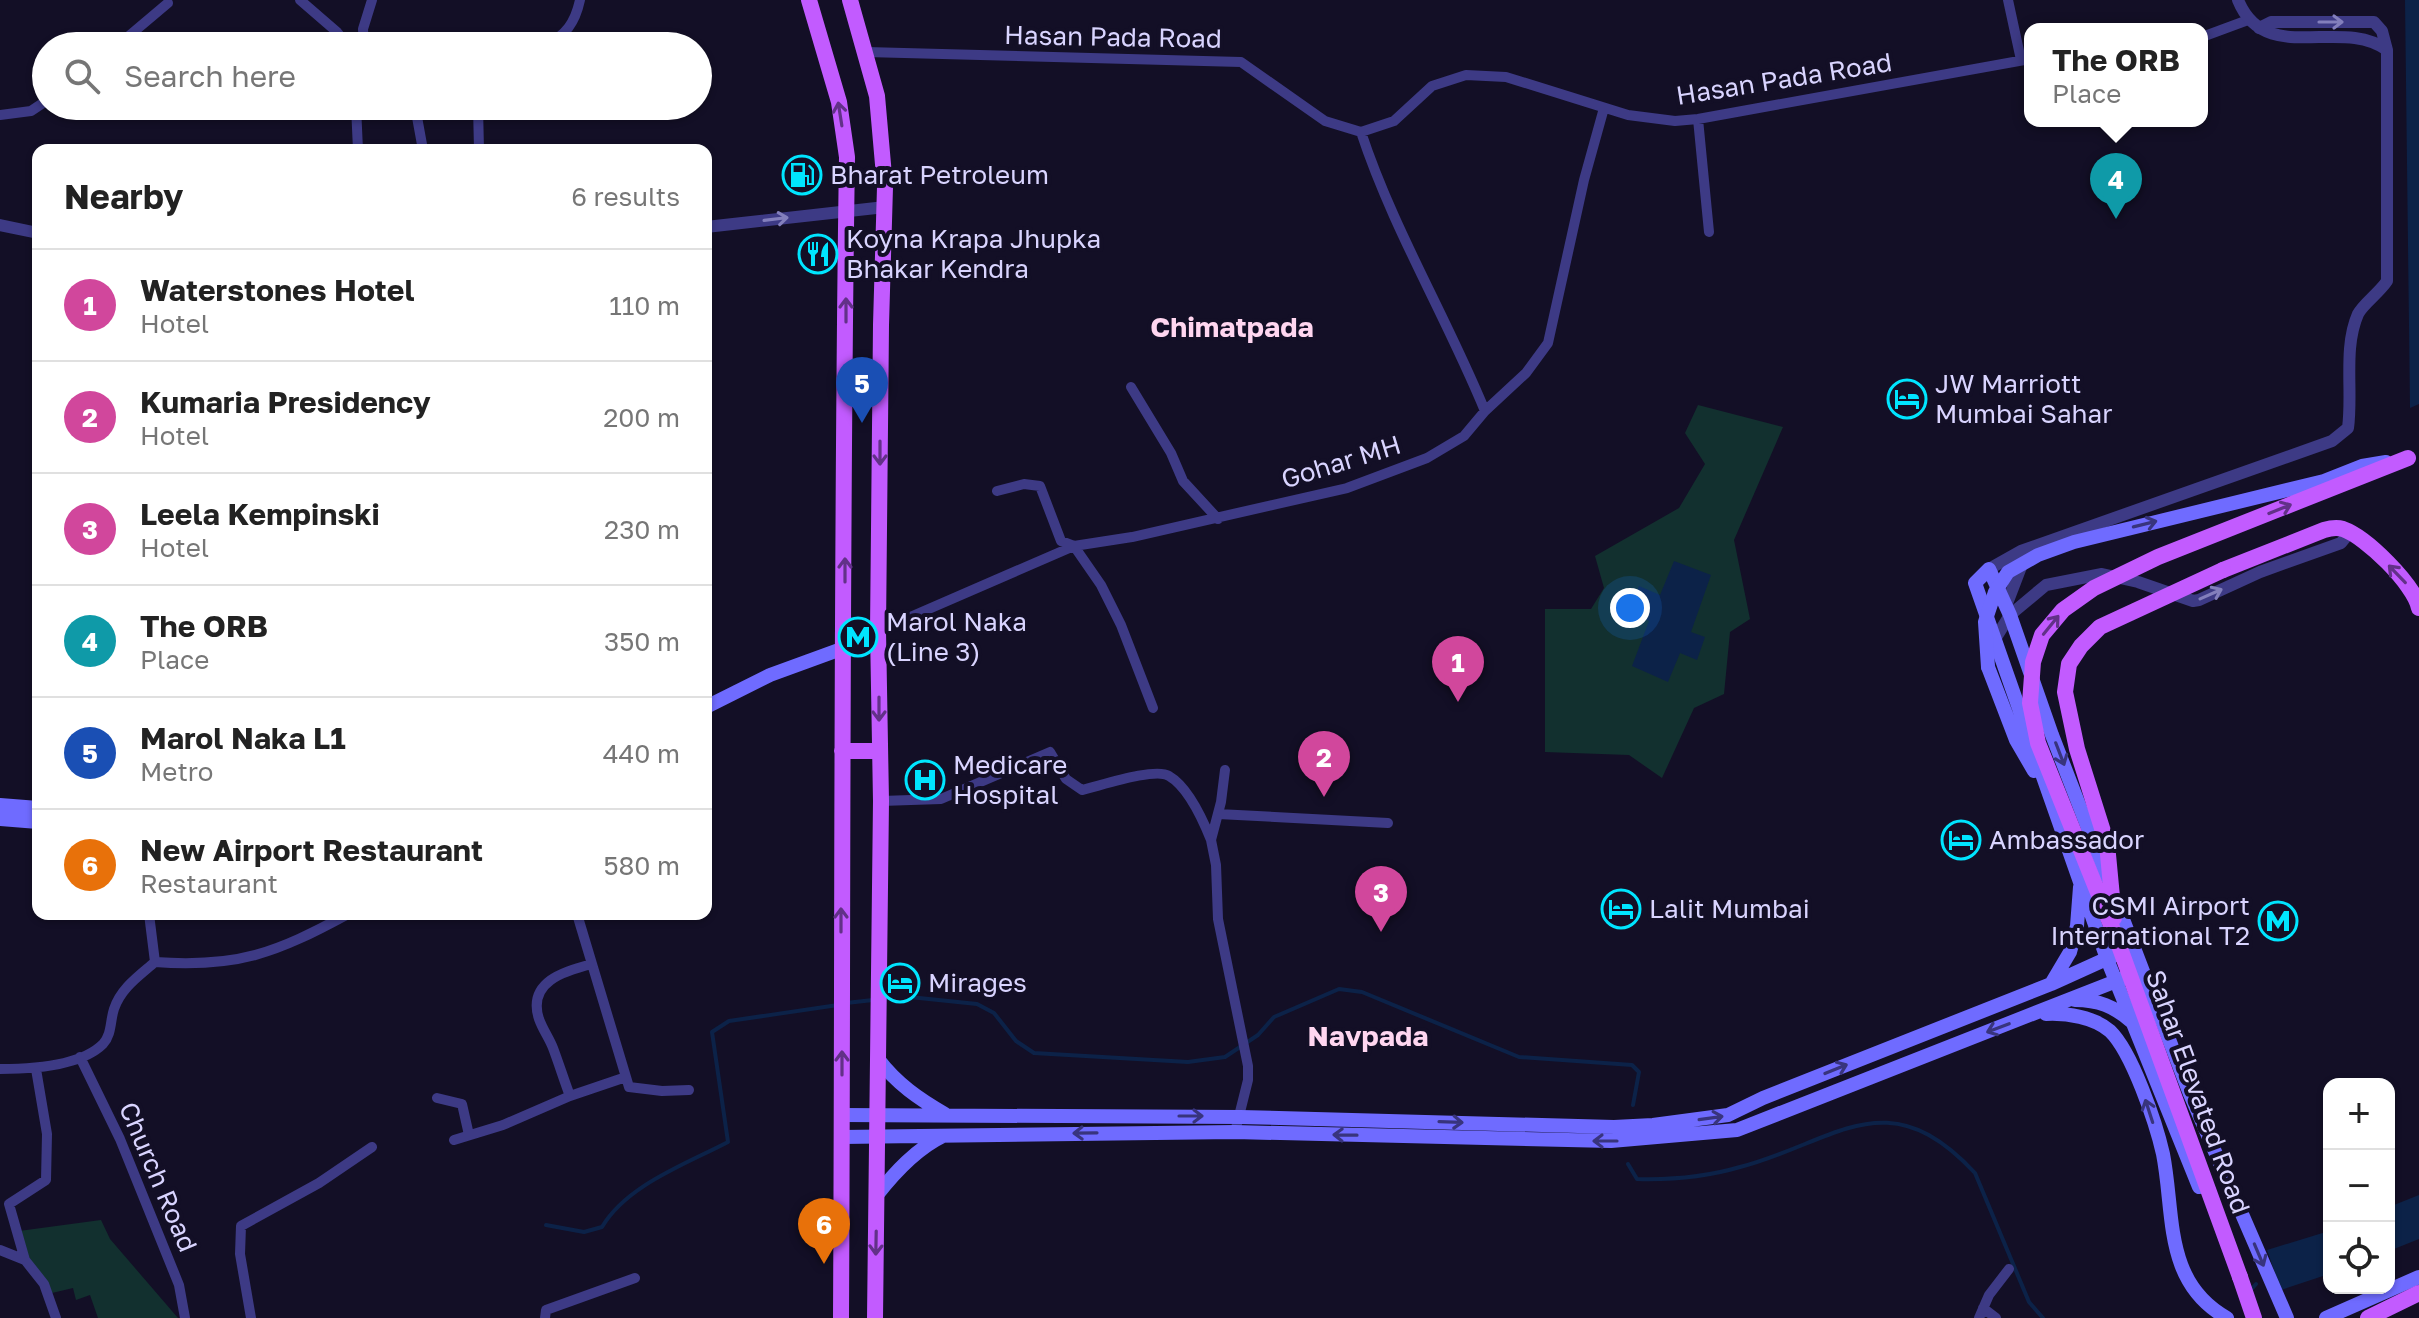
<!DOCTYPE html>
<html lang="en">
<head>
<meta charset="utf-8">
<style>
	:root { --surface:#fff; --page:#f2f2f2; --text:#222; --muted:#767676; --line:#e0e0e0; --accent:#d93025 }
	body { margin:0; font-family:"Golos Text",sans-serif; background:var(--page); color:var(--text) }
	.controls { position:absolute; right:24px; bottom:24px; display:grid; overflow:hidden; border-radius:16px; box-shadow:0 2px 6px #0004 }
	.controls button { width:72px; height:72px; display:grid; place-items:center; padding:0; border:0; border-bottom:2px solid var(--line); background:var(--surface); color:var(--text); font:40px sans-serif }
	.you { position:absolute; left:1630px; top:608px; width:28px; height:28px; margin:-20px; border:6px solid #fff; border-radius:50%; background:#1a73e8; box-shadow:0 0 0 12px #1a73e833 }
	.badge { display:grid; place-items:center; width:52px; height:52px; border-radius:50%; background:var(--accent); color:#fff; font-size:26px; font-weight:700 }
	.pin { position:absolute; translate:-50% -66px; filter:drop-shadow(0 2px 4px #0008) }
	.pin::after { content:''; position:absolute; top:42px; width:28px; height:24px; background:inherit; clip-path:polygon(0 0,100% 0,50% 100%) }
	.popup { position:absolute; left:2024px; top:23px; width:184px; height:104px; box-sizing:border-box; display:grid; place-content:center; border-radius:16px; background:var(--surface); filter:drop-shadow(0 2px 6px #0005); font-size:26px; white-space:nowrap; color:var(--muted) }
	.popup b { font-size:30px; color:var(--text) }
	.popup::after { content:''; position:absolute; left:50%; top:100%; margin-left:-16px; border:16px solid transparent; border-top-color:var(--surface) }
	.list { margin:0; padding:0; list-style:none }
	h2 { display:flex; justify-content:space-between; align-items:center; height:104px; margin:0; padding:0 32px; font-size:34px }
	h2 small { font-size:26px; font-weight:400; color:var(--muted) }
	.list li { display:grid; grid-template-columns:52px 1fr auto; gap:24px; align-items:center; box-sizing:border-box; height:112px; padding:0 32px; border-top:2px solid var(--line) }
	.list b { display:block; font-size:30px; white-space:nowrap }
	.list p { margin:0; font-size:26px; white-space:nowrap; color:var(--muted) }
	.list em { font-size:26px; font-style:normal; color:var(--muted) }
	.icon { flex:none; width:44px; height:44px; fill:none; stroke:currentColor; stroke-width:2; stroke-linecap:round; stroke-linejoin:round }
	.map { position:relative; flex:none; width:2419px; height:1318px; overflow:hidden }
	.search { position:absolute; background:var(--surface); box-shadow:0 2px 6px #0004; left:32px; top:32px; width:680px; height:88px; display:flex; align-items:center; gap:20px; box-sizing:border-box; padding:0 28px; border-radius:44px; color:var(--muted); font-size:30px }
	.panel { position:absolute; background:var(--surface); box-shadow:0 2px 6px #0004; left:32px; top:144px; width:680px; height:776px; border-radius:16px }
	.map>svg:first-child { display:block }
	.green { fill:#12302f }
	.water { fill:#0c2248 }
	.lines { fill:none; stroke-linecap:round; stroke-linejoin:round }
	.stream { stroke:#0c2248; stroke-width:4 }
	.minor { stroke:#3d3a85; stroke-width:10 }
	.tertiary { stroke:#3d3a85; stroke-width:12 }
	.secondary { stroke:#6f6bff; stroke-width:14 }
	.primary { stroke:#c25bff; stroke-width:16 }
	.secondary-bridge { stroke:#6f6bff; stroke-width:14 }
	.primary-bridge { stroke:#c25bff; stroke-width:16 }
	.oneway { stroke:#837fbc }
	.oneway2 { stroke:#623188 }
	.oneway3 { stroke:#38347d }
	.labels { text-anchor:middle; stroke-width:8; stroke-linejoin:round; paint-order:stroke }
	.street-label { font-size:26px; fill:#d9d4ff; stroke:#130f26 }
	.poi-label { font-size:26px; fill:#d9d4ff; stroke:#130f26; text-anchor:start }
	.neighbourhood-label { font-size:28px; font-weight:bold; fill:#ffd6f0; stroke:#130f26 }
</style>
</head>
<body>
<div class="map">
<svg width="2419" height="1318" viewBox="0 0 2419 1318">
	<rect width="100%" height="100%" fill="#130f26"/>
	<path class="green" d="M1698 405 1783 427 1734 540 1750 619 1730 632 1724 694 1694 708 1662 778 1629 755 1545 752V609H1591L1604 588 1595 556 1679 508 1705 464 1685 433Z
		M101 1220 110 1239 178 1318H98L90 1295 76 1300 73 1288 52 1293 29 1262 19 1231Z"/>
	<path class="water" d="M2405 0H2419V404L2410 408Z
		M1674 561 1711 575 1691 632 1705 637 1697 660 1680 653 1668 682 1632 666 1649 621 1628 611 1639 586 1660 595Z
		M2419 1195V1239L2389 1251V1207Z
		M2329 1231V1274L2281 1290 2267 1250Z"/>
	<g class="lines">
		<path class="stream" d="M882 998 900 996 977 1004 994 1013 1016 1041 1034 1053 1188 1062 1225 1057 1258 1035 1274 1017 1339 989 1362 992 1519 1057 1632 1065 1639 1072 1633 1105
			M846 1003 873 1000
			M1628 1164 1637 1179C1672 1180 1706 1177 1740 1167 1836 1142 1887 1078 1975 1173L2029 1302 2043 1318
			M546 1225 584 1232 602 1227C627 1185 686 1164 728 1142L712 1032 729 1021 838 1005
			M2249 1292 2256 1284"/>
		<path class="minor" d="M300 0 337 32 348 46
			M2008 0 2021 60
			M2202 37 2248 20
			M117 46 168 3
			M364 46 363 29 372 0
			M438 46 447 42 471 46
			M545 46C566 35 575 23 580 0
			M866 52 1241 62 1325 121 1361 132 1394 121 1432 86 1466 75 1506 77 1628 115 1675 121 1698 119 2030 59
			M356 106 358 150
			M415 106 423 150
			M478 106 479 150
			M0 115 31 111 46 101
			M1698 119 1709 232
			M1361 132C1393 229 1446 316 1485 411
			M1131 387 1171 453 1183 481 1218 519
			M997 491 1024 484 1040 486 1061 541 1074 546 1101 585 1121 625 1153 708
			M878 631 1074 546 1132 537 1347 488 1427 458 1464 436 1485 411 1526 373 1548 343 1584 180 1604 108
			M1225 770 1221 802 1211 840 1216 865 1218 919 1248 1066V1080L1235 1132
			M881 801 941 799 1050 752 1066 779 1082 790C1100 786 1155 767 1169 776 1188 787 1203 820 1211 840
			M1218 814 1388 823
			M577 914 629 1087 662 1091 689 1090
			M155 962C238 968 276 953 348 914
			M80 1057 120 1139 179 1285 185 1318
			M0 1069C30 1069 80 1067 103 1044 112 1034 110 1021 114 1009 121 988 139 976 155 962L149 914
			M570 1096 626 1077
			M437 1098 462 1104 469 1135
			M454 1140 503 1125 570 1096C564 1080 559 1064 553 1048 549 1038 543 1030 539 1019 527 982 564 971 592 964
			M0 1250 25 1260 44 1284 56 1318
			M25 1260 9 1204 46 1180 47 1134 36 1069
			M1983 1308 1996 1318
			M251 1318 240 1254 241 1226 319 1183 372 1147
			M545 1318 546 1310 635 1278
			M1979 1318 1989 1295 2009 1269"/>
		<path class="tertiary" d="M2238 0C2265 67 2341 16 2387 50
			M0 225 38 233
			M706 227 885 207
			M1989 569 2021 551 2332 441 2348 428C2353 392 2343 348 2358 314 2363 304 2379 293 2387 281V50L2382 31 2374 22H2271L2259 28
			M2006 606 2024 559
			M1995 639 2010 615 2046 585 2102 574 2138 582 2193 601 2199 600 2260 572 2341 543 2350 532"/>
		<path class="secondary" d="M1988 667 2016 740 2034 771
			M706 707 770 675 844 648 878 631
			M0 805 38 808
			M0 819 38 822
			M2107 877 2052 735 2010 615 1989 569 1975 583 2107 959 2199 1187
			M2116 901 2190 1094 2287 1318
			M2051 984 2070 952 2077 926 2080 887
			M2075 1000C2098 1000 2114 1006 2132 1022
			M2046 1014C2067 1013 2094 1017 2110 1031 2132 1052 2156 1123 2163 1154 2175 1215 2163 1282 2227 1318
			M878 1059C897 1084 919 1099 945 1114
			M842 1115 1240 1117 1614 1127 1653 1125 1728 1115 1763 1098 2051 984 2115 955
			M842 1137 1235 1132 1611 1141 1737 1130 2124 978
			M877 1195C895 1172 916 1149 943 1136"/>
		<path class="primary" d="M809 0 839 102 847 157C841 544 843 931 841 1318
			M850 0 877 96 885 187 881 325 878 631 881 801 875 1318
			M2223 570 2324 530C2331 528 2336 527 2343 529 2366 537 2414 584 2419 608
			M842 751H879
			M2240 1277 2254 1318"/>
		<path class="secondary-bridge" d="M1988 667 1985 622 1995 592 2008 572 2038 555 2074 542 2324 481 2362 466 2386 462
			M2326 1318 2419 1277"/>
		<path class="primary-bridge" d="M2114 918 2107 844 2077 749 2065 692 2069 664 2081 646 2100 627 2223 570
			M2240 1277 2117 940 2038 743 2030 703 2033 662 2042 635 2063 610 2094 588 2158 557 2408 458
			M2368 1318 2419 1293"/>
	</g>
	<defs><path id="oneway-shaft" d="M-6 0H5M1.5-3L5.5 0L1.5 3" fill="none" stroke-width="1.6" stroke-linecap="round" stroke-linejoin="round" transform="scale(2)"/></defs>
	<g class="oneway">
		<use href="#oneway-shaft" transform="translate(2331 22)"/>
		<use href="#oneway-shaft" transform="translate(776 219) rotate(-7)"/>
		<use href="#oneway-shaft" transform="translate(2211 594) rotate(-24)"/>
	</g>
	<g class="oneway2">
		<use href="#oneway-shaft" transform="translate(840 114) rotate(-99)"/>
		<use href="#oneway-shaft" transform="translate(846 310) rotate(-90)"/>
		<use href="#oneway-shaft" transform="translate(880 453) rotate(90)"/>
		<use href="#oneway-shaft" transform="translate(2280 509) rotate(-22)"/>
		<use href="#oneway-shaft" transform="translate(845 570) rotate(-90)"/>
		<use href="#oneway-shaft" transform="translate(2397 574) rotate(-134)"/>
		<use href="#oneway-shaft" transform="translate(2051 625) rotate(-51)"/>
		<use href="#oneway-shaft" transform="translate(879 709) rotate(90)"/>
		<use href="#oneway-shaft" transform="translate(841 920) rotate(-90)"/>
		<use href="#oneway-shaft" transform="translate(842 1063) rotate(-90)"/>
		<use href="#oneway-shaft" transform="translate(876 1243) rotate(91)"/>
	</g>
	<g class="oneway3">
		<use href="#oneway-shaft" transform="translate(2145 524) rotate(-14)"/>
		<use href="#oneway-shaft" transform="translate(2060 754) rotate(69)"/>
		<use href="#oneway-shaft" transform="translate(1998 1028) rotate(159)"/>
		<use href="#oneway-shaft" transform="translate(1836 1069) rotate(-22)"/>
		<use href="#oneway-shaft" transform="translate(2149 1111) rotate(-108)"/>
		<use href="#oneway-shaft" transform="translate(1191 1116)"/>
		<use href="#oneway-shaft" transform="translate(1711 1118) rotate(-8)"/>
		<use href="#oneway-shaft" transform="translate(1451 1122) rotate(2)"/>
		<use href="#oneway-shaft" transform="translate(1085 1133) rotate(179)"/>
		<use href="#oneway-shaft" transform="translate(1345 1135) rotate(-179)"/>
		<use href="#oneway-shaft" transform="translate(1605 1141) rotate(180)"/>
		<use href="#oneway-shaft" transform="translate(2259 1255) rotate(67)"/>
	</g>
	<defs>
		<symbol id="fuel-ring" viewBox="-11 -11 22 22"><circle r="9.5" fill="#130f26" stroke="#00e5ff" stroke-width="1.5"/><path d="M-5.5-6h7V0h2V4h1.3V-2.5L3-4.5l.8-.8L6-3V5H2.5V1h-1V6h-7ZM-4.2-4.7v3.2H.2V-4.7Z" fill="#00e5ff"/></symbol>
		<symbol id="restaurant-ring" viewBox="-11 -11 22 22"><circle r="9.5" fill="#130f26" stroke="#00e5ff" stroke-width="1.5"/><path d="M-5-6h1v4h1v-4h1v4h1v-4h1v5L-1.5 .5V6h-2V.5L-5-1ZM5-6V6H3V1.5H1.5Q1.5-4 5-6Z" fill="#00e5ff"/></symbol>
		<symbol id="hotel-ring" viewBox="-11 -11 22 22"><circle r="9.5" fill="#130f26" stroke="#00e5ff" stroke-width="1.5"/><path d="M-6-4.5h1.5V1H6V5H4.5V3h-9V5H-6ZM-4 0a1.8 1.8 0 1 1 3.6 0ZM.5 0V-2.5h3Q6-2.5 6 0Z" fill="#00e5ff"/></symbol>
		<symbol id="metro-ring" viewBox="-11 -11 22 22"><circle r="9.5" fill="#130f26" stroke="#00e5ff" stroke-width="1.5"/><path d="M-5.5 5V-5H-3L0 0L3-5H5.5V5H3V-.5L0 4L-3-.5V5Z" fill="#00e5ff"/></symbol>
		<symbol id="hospital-ring" viewBox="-11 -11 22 22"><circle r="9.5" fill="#130f26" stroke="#00e5ff" stroke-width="1.5"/><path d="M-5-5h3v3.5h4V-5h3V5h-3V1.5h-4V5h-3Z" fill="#00e5ff"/></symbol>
	</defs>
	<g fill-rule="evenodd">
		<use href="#fuel-ring" x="780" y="153" width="44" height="44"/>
		<use href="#restaurant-ring" x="796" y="232" width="44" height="44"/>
		<use href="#hotel-ring" x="1885" y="377" width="44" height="44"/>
		<use href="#metro-ring" x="836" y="615" width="44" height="44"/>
		<use href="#hospital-ring" x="903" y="758" width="44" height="44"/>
		<use href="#hotel-ring" x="1939" y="818" width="44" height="44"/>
		<use href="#hotel-ring" x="1599" y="887" width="44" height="44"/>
		<use href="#metro-ring" x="2256" y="899" width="44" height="44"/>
		<use href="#hotel-ring" x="878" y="961" width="44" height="44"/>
	</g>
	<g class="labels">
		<g class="street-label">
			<text transform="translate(1113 37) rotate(1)" y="9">Hasan Pada Road</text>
			<text transform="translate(1784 79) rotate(-9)" y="9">Hasan Pada Road</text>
			<text transform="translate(1341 462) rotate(-17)" y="9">Gohar MH</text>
			<text transform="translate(2198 1092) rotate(70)" y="9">Sahar Elevated Road</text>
			<text transform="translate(158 1177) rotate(67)" y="9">Church Road</text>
		</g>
		<g class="poi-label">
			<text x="830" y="184">Bharat Petroleum</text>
			<text x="846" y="248">Koyna Krapa Jhupka<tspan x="846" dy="30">Bhakar Kendra</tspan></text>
			<text x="1935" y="393">JW Marriott<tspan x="1935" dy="30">Mumbai Sahar</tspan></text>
			<text x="886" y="631">Marol Naka<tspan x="886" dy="30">(Line 3)</tspan></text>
			<text x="953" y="774">Medicare<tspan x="953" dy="30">Hospital</tspan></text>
			<text x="1989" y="849">Ambassador</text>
			<text x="2250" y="915" text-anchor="end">CSMI Airport<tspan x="2250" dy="30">International T2</tspan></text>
			<text x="1649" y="918">Lalit Mumbai</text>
			<text x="928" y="992">Mirages</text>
		</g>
		<g class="neighbourhood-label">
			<text x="1232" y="337">Chimatpada</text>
			<text x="1368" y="1046">Navpada</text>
		</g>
	</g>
</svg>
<div class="controls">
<button>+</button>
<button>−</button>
<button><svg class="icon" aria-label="locate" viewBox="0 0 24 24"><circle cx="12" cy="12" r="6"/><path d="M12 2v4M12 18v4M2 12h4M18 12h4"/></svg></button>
</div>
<div class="you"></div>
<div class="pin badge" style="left:1458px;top:702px;background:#d1479c">1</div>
<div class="pin badge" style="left:1324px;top:797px;background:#d1479c">2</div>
<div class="pin badge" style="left:1381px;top:932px;background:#d1479c">3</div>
<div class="pin badge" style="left:2116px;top:219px;background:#0f9aa8">4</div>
<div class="popup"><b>The ORB</b>Place</div>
<div class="pin badge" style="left:862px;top:423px;background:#1a4fb4">5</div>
<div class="pin badge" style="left:824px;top:1264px;background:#e8710a">6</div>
<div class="search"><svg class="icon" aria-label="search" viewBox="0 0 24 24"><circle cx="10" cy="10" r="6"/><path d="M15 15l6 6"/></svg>Search here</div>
<section class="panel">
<h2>Nearby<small>6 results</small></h2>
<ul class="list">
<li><span class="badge" style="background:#d1479c">1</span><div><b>Waterstones Hotel</b><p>Hotel</p></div><em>110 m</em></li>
<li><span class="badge" style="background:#d1479c">2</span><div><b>Kumaria Presidency</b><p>Hotel</p></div><em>200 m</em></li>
<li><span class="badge" style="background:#d1479c">3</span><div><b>Leela Kempinski</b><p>Hotel</p></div><em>230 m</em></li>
<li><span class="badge" style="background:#0f9aa8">4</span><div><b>The ORB</b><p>Place</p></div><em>350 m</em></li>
<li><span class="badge" style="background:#1a4fb4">5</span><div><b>Marol Naka L1</b><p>Metro</p></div><em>440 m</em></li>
<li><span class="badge" style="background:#e8710a">6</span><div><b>New Airport Restaurant</b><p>Restaurant</p></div><em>580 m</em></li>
</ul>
</section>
</div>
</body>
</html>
